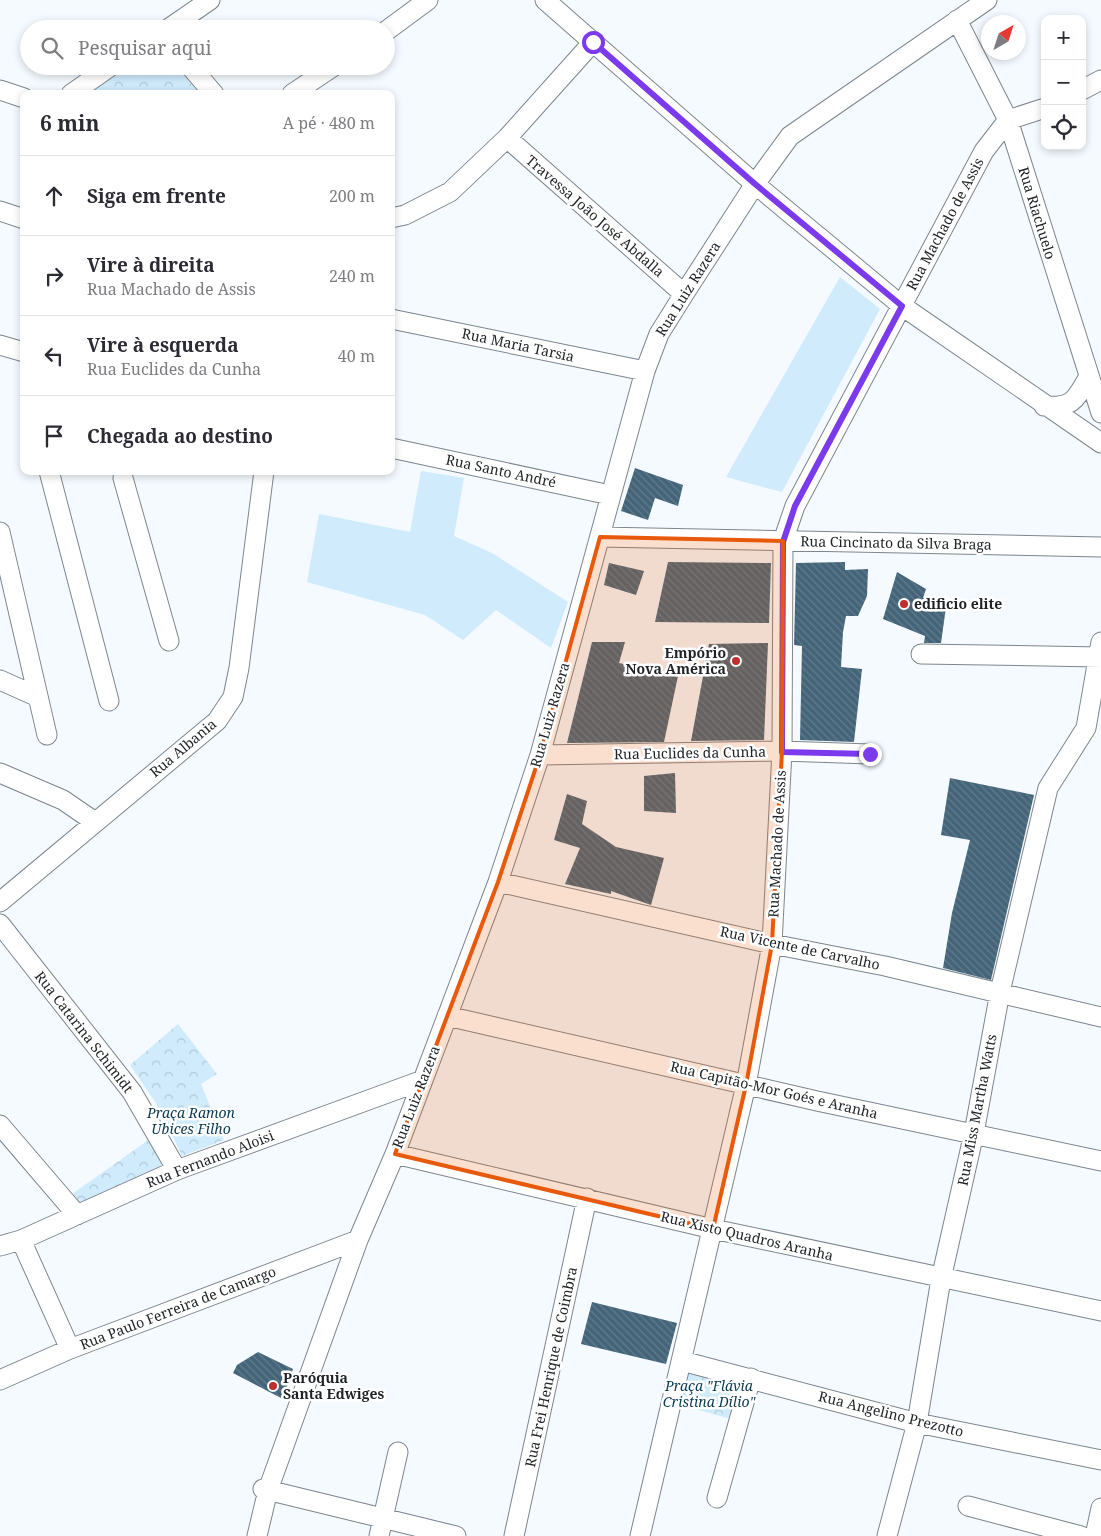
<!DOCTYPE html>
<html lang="pt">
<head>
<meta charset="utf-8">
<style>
	:root { --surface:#fff; --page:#f7f7f7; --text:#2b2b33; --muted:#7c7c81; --line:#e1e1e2 }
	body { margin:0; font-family:"Noto Serif",serif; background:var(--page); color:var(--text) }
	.controls { position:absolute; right:15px; top:15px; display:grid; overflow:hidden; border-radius:10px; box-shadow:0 2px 8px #0003 }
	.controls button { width:45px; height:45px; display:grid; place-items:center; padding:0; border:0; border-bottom:1px solid var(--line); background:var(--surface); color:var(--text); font:25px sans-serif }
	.compass { position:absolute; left:981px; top:15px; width:45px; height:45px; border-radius:50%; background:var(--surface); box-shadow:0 2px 8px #0003; rotate:39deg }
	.stop { position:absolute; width:15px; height:15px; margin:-11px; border:4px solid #7c3aed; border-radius:50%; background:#fff }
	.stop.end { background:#7c3aed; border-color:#fff; box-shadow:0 1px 5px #0008 }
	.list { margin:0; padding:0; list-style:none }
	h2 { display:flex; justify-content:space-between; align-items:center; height:65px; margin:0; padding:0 20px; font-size:21px }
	h2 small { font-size:16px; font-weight:400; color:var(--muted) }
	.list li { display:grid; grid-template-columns:32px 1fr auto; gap:15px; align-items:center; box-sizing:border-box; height:80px; padding:0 20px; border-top:1px solid var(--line) }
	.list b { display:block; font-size:19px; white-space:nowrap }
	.list p { margin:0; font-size:16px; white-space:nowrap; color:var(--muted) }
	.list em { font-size:16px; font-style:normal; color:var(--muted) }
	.icon { flex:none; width:28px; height:28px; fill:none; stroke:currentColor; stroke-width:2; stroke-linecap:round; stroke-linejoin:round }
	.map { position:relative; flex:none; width:1101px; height:1536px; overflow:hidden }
	.search { position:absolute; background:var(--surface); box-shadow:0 2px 8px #0003; left:20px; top:20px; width:375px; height:55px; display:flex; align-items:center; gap:12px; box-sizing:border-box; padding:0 18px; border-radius:28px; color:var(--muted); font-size:19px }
	.panel { position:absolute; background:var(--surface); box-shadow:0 2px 8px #0003; left:20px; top:90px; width:375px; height:385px; border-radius:10px }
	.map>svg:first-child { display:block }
	.green { fill:#cfebfc }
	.park { fill:url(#park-crowns) }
	.building { fill:url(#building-back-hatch) }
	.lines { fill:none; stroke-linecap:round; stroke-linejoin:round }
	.minor-casing { stroke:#7c868c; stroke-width:21 }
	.minor { stroke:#fff; stroke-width:19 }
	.route { stroke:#7c3aed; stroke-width:6 }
	.marked { fill:#e8590c; fill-opacity:0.2; stroke:#e8590c; stroke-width:4; stroke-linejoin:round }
	.poi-dot { fill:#bd2e2d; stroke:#fff; stroke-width:2 }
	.labels { text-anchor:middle; stroke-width:5; stroke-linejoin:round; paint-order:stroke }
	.street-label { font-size:14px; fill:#1e2225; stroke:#fff }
	.poi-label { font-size:14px; font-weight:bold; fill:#1e2225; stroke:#fff; text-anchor:start }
	.park-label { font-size:14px; font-style:italic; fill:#093950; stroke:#fff }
</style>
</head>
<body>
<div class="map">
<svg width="1101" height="1536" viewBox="0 0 1101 1536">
	<defs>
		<pattern id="park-crowns" width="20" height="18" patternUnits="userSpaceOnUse" patternTransform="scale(1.25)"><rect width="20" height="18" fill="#cfebfc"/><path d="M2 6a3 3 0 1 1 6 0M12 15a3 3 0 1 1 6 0" fill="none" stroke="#b1c9d8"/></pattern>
		<pattern id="building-back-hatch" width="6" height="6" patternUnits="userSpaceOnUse" patternTransform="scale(1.25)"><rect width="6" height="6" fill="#446579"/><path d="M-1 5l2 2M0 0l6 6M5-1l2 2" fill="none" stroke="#627b8a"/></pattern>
	</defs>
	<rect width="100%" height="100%" fill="#f4faff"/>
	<path class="green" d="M840 277 880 309 782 492 726 477Z
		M421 471 464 478 454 536 492 553 568 602 551 648 496 610 463 640 425 615 307 582 319 514 410 532Z"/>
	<path class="park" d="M119 66H181L204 94H87Z
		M178 1024 217 1074 201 1084 224 1140 182 1156 160 1109 130 1065Z
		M150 1139 165 1167 80 1205 72 1194Z
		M684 1369 741 1383 731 1419 677 1404Z"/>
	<path class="building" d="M635 468 683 485 678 506 655 498 648 520 621 511Z
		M668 562 771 563 769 623 655 622Z
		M845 562V570L868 569 867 596 858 616H846L843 632 841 667 862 669 854 742 800 740 802 646 794 645 796 563Z
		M609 563 644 571 636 595 604 585Z
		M897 572 926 589 923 598 947 600 941 643H924L925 636 883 619Z
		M592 642H625L619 663 678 676 664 742 567 743Z
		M768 643 764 740 691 741 709 644Z
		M675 773 676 813 644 811V776Z
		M950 778 1034 795 991 980 943 968 952 913 970 840 941 835Z
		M567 794 587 801 582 824 616 847 664 858 651 905 611 891V894L565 884 580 848 554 840Z
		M592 1302 677 1323 666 1364 581 1344Z
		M258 1352 293 1369 283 1399 233 1373 237 1365Z"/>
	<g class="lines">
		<defs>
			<path id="minor" d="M545 0 755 184 902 306 1101 443
				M957 20 1008 120 1101 413
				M168 29 210 0
				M386 31 428 0
				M190 66 214 94
				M0 90 24 98
				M1082 90 1101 80
				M71 94 111 66
				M292 94 334 66
				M507 138 684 294
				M0 211 24 219
				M391 218 405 215 450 192 507 138 593 42
				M391 319 645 371
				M0 345 24 352
				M1044 406C1072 408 1075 401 1088 378
				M391 448 610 495
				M49 471 109 701
				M123 478 169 641
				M0 532 47 735
				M600 537 1101 547
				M921 654 1101 657
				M0 680 38 697
				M540 755 782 751 870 754
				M0 773 63 800 95 822
				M498 882 772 944 885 966 1101 1017
				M0 902 217 721 233 697 239 668 264 471
				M0 924 132 1092 177 1170
				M447 1016 817 1101 1101 1161
				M0 1125 77 1215
				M395 1154 713 1229 1101 1311
				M21 1240 70 1349
				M0 1246 21 1240 177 1170 423 1080
				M682 1361 917 1423 1101 1460
				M0 1380 70 1349 358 1240
				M263 1489 456 1536
				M717 1498 751 1378
				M968 1506 1081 1536
				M257 1536 268 1490 358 1240 395 1154 498 882 540 755 645 371 659 334 684 294 755 184 790 136 987 0
				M379 1536 398 1452
				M514 1536 587 1198
				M640 1536 746 1085 772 944 782 751 783 541 795 506 984 151 1008 120 1045 108
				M887 1536 917 1423 941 1279 974 1133 1000 992 1048 788 1086 728 1101 642
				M1095 1536 1101 1508"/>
		</defs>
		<use href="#minor" class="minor-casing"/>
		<use href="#minor" class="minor"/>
	</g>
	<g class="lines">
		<path class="route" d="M593 42 755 184 902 306 795 506 783 542 782 752 870 754"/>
	</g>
	<path class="marked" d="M600 537 783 541 782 751 772 944 746 1085 713 1229 395 1154 498 882 540 755Z"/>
	<g class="poi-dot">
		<circle cx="904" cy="604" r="5"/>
		<circle cx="736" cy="661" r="5"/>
		<circle cx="273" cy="1386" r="5"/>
	</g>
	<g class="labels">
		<g class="street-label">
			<text transform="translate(1037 213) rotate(73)" y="5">Rua Riachuelo</text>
			<text transform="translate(595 216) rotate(41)" y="5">Travessa João José Abdalla</text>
			<text transform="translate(945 224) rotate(-62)" y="5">Rua Machado de Assis</text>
			<text transform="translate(688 289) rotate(-58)" y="5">Rua Luiz Razera</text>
			<text transform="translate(518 345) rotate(12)" y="5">Rua Maria Tarsia</text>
			<text transform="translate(501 471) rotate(12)" y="5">Rua Santo André</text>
			<text transform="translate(896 543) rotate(1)" y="5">Rua Cincinato da Silva Braga</text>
			<text transform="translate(550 715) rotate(-74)" y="5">Rua Luiz Razera</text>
			<text transform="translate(183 748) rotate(-40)" y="5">Rua Albania</text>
			<text transform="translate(690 753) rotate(-1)" y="5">Rua Euclides da Cunha</text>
			<text transform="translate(777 844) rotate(-87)" y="5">Rua Machado de Assis</text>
			<text transform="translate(800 948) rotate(12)" y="5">Rua Vicente de Carvalho</text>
			<text transform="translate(84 1032) rotate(52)" y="5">Rua Catarina Schimidt</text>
			<text transform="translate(774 1090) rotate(13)" y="5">Rua Capitão-Mor Goés e Aranha</text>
			<text transform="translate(416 1097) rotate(-69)" y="5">Rua Luiz Razera</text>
			<text transform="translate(977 1110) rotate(-79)" y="5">Rua Miss Martha Watts</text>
			<text transform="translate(210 1159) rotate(-21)" y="5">Rua Fernando Aloisi</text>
			<text transform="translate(747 1236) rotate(13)" y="5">Rua Xisto Quadros Aranha</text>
			<text transform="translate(178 1308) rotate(-21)" y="5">Rua Paulo Ferreira de Camargo</text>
			<text transform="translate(551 1367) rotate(-78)" y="5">Rua Frei Henrique de Coimbra</text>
			<text transform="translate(891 1414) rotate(14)" y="5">Rua Angelino Prezotto</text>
		</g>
		<g class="poi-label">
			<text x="914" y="609">edificio elite</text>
			<text x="726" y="658" text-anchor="end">Empório<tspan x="726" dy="16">Nova América</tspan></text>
			<text x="283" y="1383">Paróquia<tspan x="283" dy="16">Santa Edwiges</tspan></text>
		</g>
		<g class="park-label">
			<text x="191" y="1118">Praça Ramon<tspan x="191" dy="16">Ubices Filho</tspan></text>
			<text x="709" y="1391">Praça "Flávia<tspan x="709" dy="16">Cristina Dílio"</tspan></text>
		</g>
	</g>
</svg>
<div class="controls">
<button>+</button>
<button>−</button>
<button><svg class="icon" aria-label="locate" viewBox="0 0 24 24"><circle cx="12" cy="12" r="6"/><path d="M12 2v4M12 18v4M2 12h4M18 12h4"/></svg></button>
</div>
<svg class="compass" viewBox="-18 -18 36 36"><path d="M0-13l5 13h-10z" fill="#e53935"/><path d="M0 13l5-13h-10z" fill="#7c7c81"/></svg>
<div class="stop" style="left:593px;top:42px"></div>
<div class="stop end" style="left:870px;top:754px"></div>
<div class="search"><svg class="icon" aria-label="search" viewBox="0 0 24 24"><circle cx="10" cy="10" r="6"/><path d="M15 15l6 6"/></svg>Pesquisar aqui</div>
<section class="panel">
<h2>6 min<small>A pé · 480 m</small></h2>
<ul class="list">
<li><svg class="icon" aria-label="ahead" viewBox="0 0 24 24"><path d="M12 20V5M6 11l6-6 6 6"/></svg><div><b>Siga em frente</b></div><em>200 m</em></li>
<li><svg class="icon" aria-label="right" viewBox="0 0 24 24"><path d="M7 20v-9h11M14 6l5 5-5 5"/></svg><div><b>Vire à direita</b><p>Rua Machado de Assis</p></div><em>240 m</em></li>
<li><svg class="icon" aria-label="left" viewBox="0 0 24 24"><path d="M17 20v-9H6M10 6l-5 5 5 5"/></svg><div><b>Vire à esquerda</b><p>Rua Euclides da Cunha</p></div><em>40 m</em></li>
<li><svg class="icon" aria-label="arrive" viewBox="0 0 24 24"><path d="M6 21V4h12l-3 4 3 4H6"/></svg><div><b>Chegada ao destino</b></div></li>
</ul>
</section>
</div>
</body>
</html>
